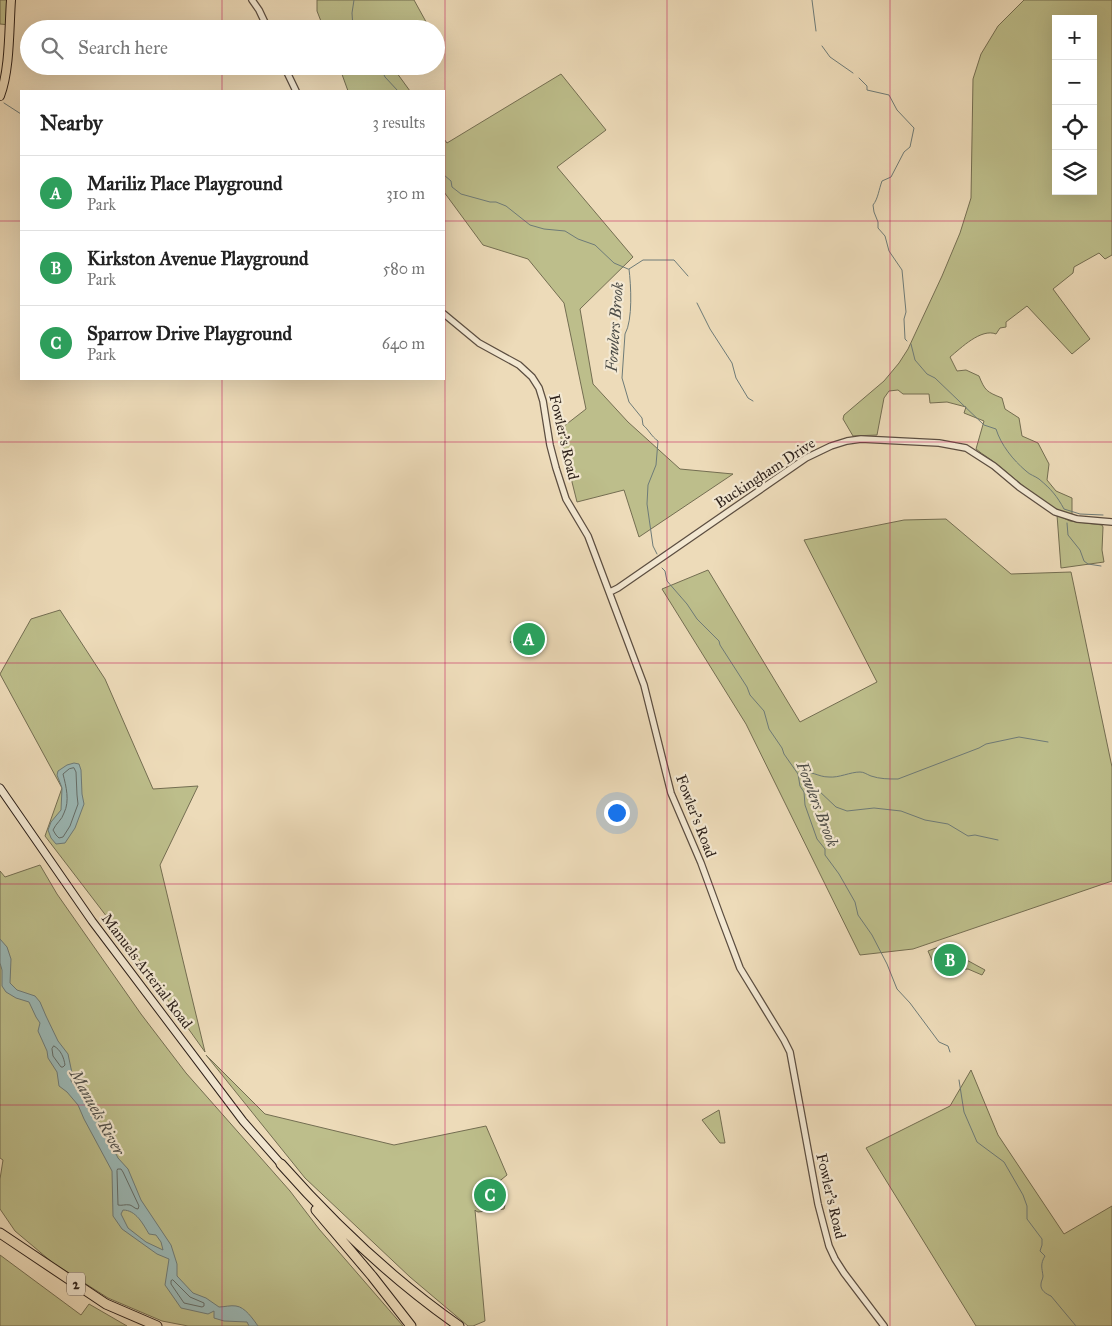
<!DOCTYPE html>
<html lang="en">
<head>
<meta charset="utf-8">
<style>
	:root { --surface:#fff; --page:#f2f2f2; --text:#222; --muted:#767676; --line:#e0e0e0; --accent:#8f2418 }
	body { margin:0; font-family:"IM FELL Great Primer",serif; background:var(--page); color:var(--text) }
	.controls { position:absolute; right:15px; top:15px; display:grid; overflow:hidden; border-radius:0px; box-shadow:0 5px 20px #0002 }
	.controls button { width:45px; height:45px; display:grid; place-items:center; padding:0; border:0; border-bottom:1px solid var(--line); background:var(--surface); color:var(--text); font:25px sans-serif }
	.you { position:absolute; left:616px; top:812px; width:18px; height:18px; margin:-12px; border:4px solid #fff; border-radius:50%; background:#1a73e8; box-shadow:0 0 0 8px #1a73e833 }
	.badge { display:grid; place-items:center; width:32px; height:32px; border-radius:50%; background:var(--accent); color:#fff; font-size:16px; font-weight:700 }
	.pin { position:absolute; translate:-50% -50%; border:2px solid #fff; box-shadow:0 1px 5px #0006 }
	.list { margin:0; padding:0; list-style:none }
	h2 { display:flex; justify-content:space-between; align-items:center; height:65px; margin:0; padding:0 20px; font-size:21px }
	h2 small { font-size:16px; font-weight:400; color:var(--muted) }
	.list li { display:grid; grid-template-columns:32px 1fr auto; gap:15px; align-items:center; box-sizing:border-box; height:75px; padding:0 20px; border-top:1px solid var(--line) }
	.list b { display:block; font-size:19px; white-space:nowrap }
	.list p { margin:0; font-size:16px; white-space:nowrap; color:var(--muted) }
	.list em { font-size:16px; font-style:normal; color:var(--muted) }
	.icon { flex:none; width:28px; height:28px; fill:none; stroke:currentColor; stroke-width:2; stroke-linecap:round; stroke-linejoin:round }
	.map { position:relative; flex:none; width:1112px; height:1326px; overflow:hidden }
	.search { position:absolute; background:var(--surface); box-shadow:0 5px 20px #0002; left:20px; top:20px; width:425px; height:55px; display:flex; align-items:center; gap:12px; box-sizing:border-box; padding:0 18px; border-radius:28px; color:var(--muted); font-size:19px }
	.panel { position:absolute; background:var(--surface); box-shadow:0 5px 20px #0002; left:20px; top:90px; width:425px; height:290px; border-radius:0px }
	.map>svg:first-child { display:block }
	.green { fill:#bdbe8b; stroke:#746e52; fill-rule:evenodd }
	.water { fill:#9bb9b7; stroke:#6e7b78; fill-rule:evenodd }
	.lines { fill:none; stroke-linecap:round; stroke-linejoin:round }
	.shore { stroke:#636c68; stroke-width:1 }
	.stream { stroke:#6e7b78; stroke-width:1 }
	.tertiary-casing { stroke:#5c4e41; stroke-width:8 }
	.secondary-casing { stroke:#2b1f19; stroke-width:9 }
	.primary-casing { stroke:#2b1f19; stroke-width:10 }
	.motorway-casing { stroke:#2b1f19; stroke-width:11 }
	.tertiary { stroke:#f3e8d2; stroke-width:5.5 }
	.secondary { stroke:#f3e8d2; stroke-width:7 }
	.primary { stroke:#eddbb9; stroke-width:8 }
	.motorway { stroke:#eddbb9; stroke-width:9 }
	.grid { fill:none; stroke:#c2185b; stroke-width:1; stroke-opacity:0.55 }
	.labels { text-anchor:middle; stroke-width:4.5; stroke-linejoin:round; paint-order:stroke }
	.shield { fill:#f3e8d2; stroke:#675b50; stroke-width:1 }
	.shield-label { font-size:14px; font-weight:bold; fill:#2b1f19 }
	.street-label { font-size:15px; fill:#2b1f19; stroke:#f3e8d2 }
	.water-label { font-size:16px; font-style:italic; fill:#4d4d48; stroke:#f3e8d2 }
</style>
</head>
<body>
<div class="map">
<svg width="1112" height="1326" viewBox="0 0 1112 1326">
	<rect width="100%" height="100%" fill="#eddbb9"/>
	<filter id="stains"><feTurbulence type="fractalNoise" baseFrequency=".004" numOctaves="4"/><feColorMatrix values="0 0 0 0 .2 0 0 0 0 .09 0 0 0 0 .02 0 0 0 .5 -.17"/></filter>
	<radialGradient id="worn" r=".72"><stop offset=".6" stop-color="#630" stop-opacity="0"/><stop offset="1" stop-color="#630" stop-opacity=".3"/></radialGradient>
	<path class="green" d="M0 0H11L10 25 0 24Z
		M317 0H414L430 29H324L317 11Z
		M1024 0H1112V255L1105 259 1099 253 1074 267 1073 273 1053 289 1090 339 1072 354 1027 306 1006 322V327L1000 328 996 334C981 328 961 348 950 357L957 371 966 370 979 376C985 391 987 392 1002 398L1005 409 1019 418 1022 436 1038 443 1049 464 1047 480 1056 491 1072 498V516C1043 506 1022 484 998 465 991 459 983 455 976 449L984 421 964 413 966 407 947 402 930 403 929 394H903L898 390 889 391 884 398 877 435 853 436 843 419 844 415 884 381 899 363 908 349 942 276 960 233 971 198 973 79 981 54 998 26ZM1056 19H1093V191H1056Z
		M339 66H396L394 69 410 91H348Z
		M561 74 606 130 557 167 633 257 580 309 593 384 628 422 680 469 733 474 639 537 624 490 577 502 559 430 586 409 564 303 528 259 483 245 444 192V139L447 143Z
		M1057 515 1070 521 1102 525 1103 527 1102 550 1104 562 1061 568Z
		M946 519 1011 574 1071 572 1112 767V881L913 949 860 955 746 724 662 589 708 570 800 722 877 682 804 540 904 520Z
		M60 610 105 679 153 789 198 786 160 865 205 1052 130 947 45 836 62 788 0 674 31 619Z
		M535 633 537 636 543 642 526 648C520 644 514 646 510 642Z
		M40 865 57 894 141 1014 186 1073 290 1191 319 1229 403 1326H188L162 1321 108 1298 53 1263 15 1231 0 1209V1179L3 1160 0 1158V871L5 877Z
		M941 946 985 970 982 975 968 969 937 972 928 951Z
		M206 1055 265 1114 394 1145 486 1126 507 1175 491 1188 505 1205 504 1209 478 1212 476 1211 475 1210 485 1321 473 1326H468L410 1277 305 1178Z
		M971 1070 998 1135 1064 1234 1112 1206V1326H976L866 1148 950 1106Z
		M719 1110 725 1143H720L702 1120Z
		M0 1255 81 1315 89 1304 127 1326H0Z"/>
	<path class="water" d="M74 763 79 764 81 770 82 794 84 804 75 828 65 843 56 844 51 838 48 830 51 822 61 810 62 788 57 775 58 771 67 765Z
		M0 939 7 947 11 959 10 983 17 990 35 996 40 1002 46 1016 58 1041 68 1054 72 1073 71 1081 87 1102 107 1136 118 1158 128 1169 141 1200 171 1245 177 1264V1276L193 1293 206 1298 219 1307C224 1307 231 1305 236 1306 245 1307 253 1319 258 1326H249L247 1322 224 1321 214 1318V1311L208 1314 181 1308 165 1285 169 1259 157 1254 122 1229 113 1216 112 1171 84 1119 78 1105 67 1092 59 1086 57 1072 48 1058 47 1051 38 1031 40 1023 36 1017 29 1002 16 998 6 992 2 986V970L0 963ZM123 1210C136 1210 143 1224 149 1234L156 1235 161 1242 163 1250 146 1242 128 1228 121 1214Z"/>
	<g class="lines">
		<path class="shore" d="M74 768 76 772 77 795 78 804 70 826 63 837 59 838 56 835 53 830C56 823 62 820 64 813 70 801 66 786 63 774L69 769Z
			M54 1046C61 1050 64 1058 65 1065L63 1067H61L53 1056 52 1049Z
			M118 1169H121L123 1172 139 1206 138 1209C135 1209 133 1206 130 1205 125 1204 122 1206 118 1205L117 1171Z
			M173 1280 190 1297 204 1303V1306L202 1307 184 1303 171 1284V1281Z"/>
		<path class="stream" d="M812 0 816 31
			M353 29 352 13 354 0
			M822 46 830 57 853 73
			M380 66 385 77 398 91
			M859 78 867 86V90L889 95 897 110 914 128 910 147 904 152 891 177 882 181C879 189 878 199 873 205L874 212 878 222V228L885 236 889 251 902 270 906 312 904 319 905 339 907 341
			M4 103 21 114
			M444 175 451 181 452 187 461 194 490 202H496L506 206 530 225 544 229 565 231 578 239 595 245 614 263 628 269
			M629 269C631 285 633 320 625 334L622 378 629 402 642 418 643 425C649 430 651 436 658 441L656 465 648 485 647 504 653 546 657 554
			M629 269 643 260H674L688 276
			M697 303 710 329 732 363 736 378 748 398 753 401
			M911 344 915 360 927 374 935 378 984 425 996 429C1001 445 1013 460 1026 471 1030 475 1035 476 1039 479 1051 489 1057 496 1064 509L1080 514 1103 515
			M1067 523 1068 535 1080 550 1084 561 1088 564 1101 566
			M662 568 665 571 667 581 687 604 697 619 719 641 720 645 747 687 750 695 764 711 769 729 782 748 784 754 798 774 800 786 804 792 805 805 817 839 825 849V855L839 874 855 902 858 915 872 935 887 964 897 989 910 1003 939 1042 948 1046 950 1052
			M799 773C813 770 817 777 829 777 839 778 850 772 860 772 864 772 866 774 871 776 880 779 888 779 898 779L979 748 986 744 1019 737 1048 742
			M805 792 818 790 836 807 847 811 874 808 901 811 925 820 948 824 968 836 975 835 998 840
			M959 1080 964 1112 977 1142 1004 1162 1023 1195 1027 1206V1219L1042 1239V1245L1040 1251 1045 1256C1040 1264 1042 1268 1043 1276 1043 1279 1041 1281 1041 1284 1040 1290 1046 1294 1051 1296L1076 1326"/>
		<defs>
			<path id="tertiary" d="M252 0 259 10 268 29
				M284 66 296 91
				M444 314 479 343 519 365 532 377 539 388 543 401 550 445 556 468 566 499 588 536 644 685 671 793 701 863 720 915 740 968 784 1040 790 1052 818 1204 829 1246 835 1259 844 1273 884 1326
				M610 592 618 588 806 458 831 446 847 441 861 439 939 443 966 448 994 466 1019 487 1055 512 1077 519 1112 522"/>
			<path id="secondary" d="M0 788 92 921 243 1121 281 1164"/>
			<path id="primary" d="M0 96C10 70 9 28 11 0"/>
			<path id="motorway" d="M281 1164C334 1224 393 1280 459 1326
				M316 1210 372 1276 411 1326
				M0 1233 106 1304 157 1326"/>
		</defs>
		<use href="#tertiary" class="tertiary-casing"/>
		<use href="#secondary" class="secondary-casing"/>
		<use href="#primary" class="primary-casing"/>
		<use href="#motorway" class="motorway-casing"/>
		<use href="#tertiary" class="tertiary"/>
		<use href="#secondary" class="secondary"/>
		<use href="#primary" class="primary"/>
		<use href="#motorway" class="motorway"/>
	</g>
	<path class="grid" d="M222 0V29M445 0V1326M667 0V1326M890 0V1326M222 66V91M0 221H21M444 221H1112M222 379V1326M0 442H1112M0 663H1112M0 884H1112M0 1105H1112"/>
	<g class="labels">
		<rect class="shield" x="67" y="1272.5" width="18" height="23" rx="4"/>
		<g class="shield-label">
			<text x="76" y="1289">2</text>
		</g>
		<g class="street-label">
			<text transform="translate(564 437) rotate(77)" y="5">Fowler's Road</text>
			<text transform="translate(765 473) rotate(-33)" y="5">Buckingham Drive</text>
			<text transform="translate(696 816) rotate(69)" y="5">Fowler's Road</text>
			<text transform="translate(147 971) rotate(53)" y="5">Manuels Arterial Road</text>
			<text transform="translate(831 1196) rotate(77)" y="5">Fowler's Road</text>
		</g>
		<g class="water-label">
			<text transform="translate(614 327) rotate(-86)" y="6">Fowlers Brook</text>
			<text transform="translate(818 804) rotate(69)" y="6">Fowlers Brook</text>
			<text transform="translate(98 1112) rotate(61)" y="6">Manuels River</text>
		</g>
	</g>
	<rect width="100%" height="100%" filter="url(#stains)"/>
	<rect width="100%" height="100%" fill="url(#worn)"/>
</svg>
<div class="controls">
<button>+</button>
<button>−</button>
<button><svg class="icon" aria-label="locate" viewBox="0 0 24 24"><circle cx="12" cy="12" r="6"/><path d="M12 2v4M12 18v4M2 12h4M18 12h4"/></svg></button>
<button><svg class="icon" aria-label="layers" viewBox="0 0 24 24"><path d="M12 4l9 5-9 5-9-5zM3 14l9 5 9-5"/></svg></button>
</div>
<div class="you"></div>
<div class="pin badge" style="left:529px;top:639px;background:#2e9e5b">A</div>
<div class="pin badge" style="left:950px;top:960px;background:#2e9e5b">B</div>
<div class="pin badge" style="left:490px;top:1195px;background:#2e9e5b">C</div>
<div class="search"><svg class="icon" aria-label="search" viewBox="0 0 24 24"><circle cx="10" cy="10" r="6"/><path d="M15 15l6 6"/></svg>Search here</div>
<section class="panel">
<h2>Nearby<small>3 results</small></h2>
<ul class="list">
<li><span class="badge" style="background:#2e9e5b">A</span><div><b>Mariliz Place Playground</b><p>Park</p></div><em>310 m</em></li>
<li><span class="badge" style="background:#2e9e5b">B</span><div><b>Kirkston Avenue Playground</b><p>Park</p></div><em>580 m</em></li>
<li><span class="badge" style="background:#2e9e5b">C</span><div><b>Sparrow Drive Playground</b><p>Park</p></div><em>640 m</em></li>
</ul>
</section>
</div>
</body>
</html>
